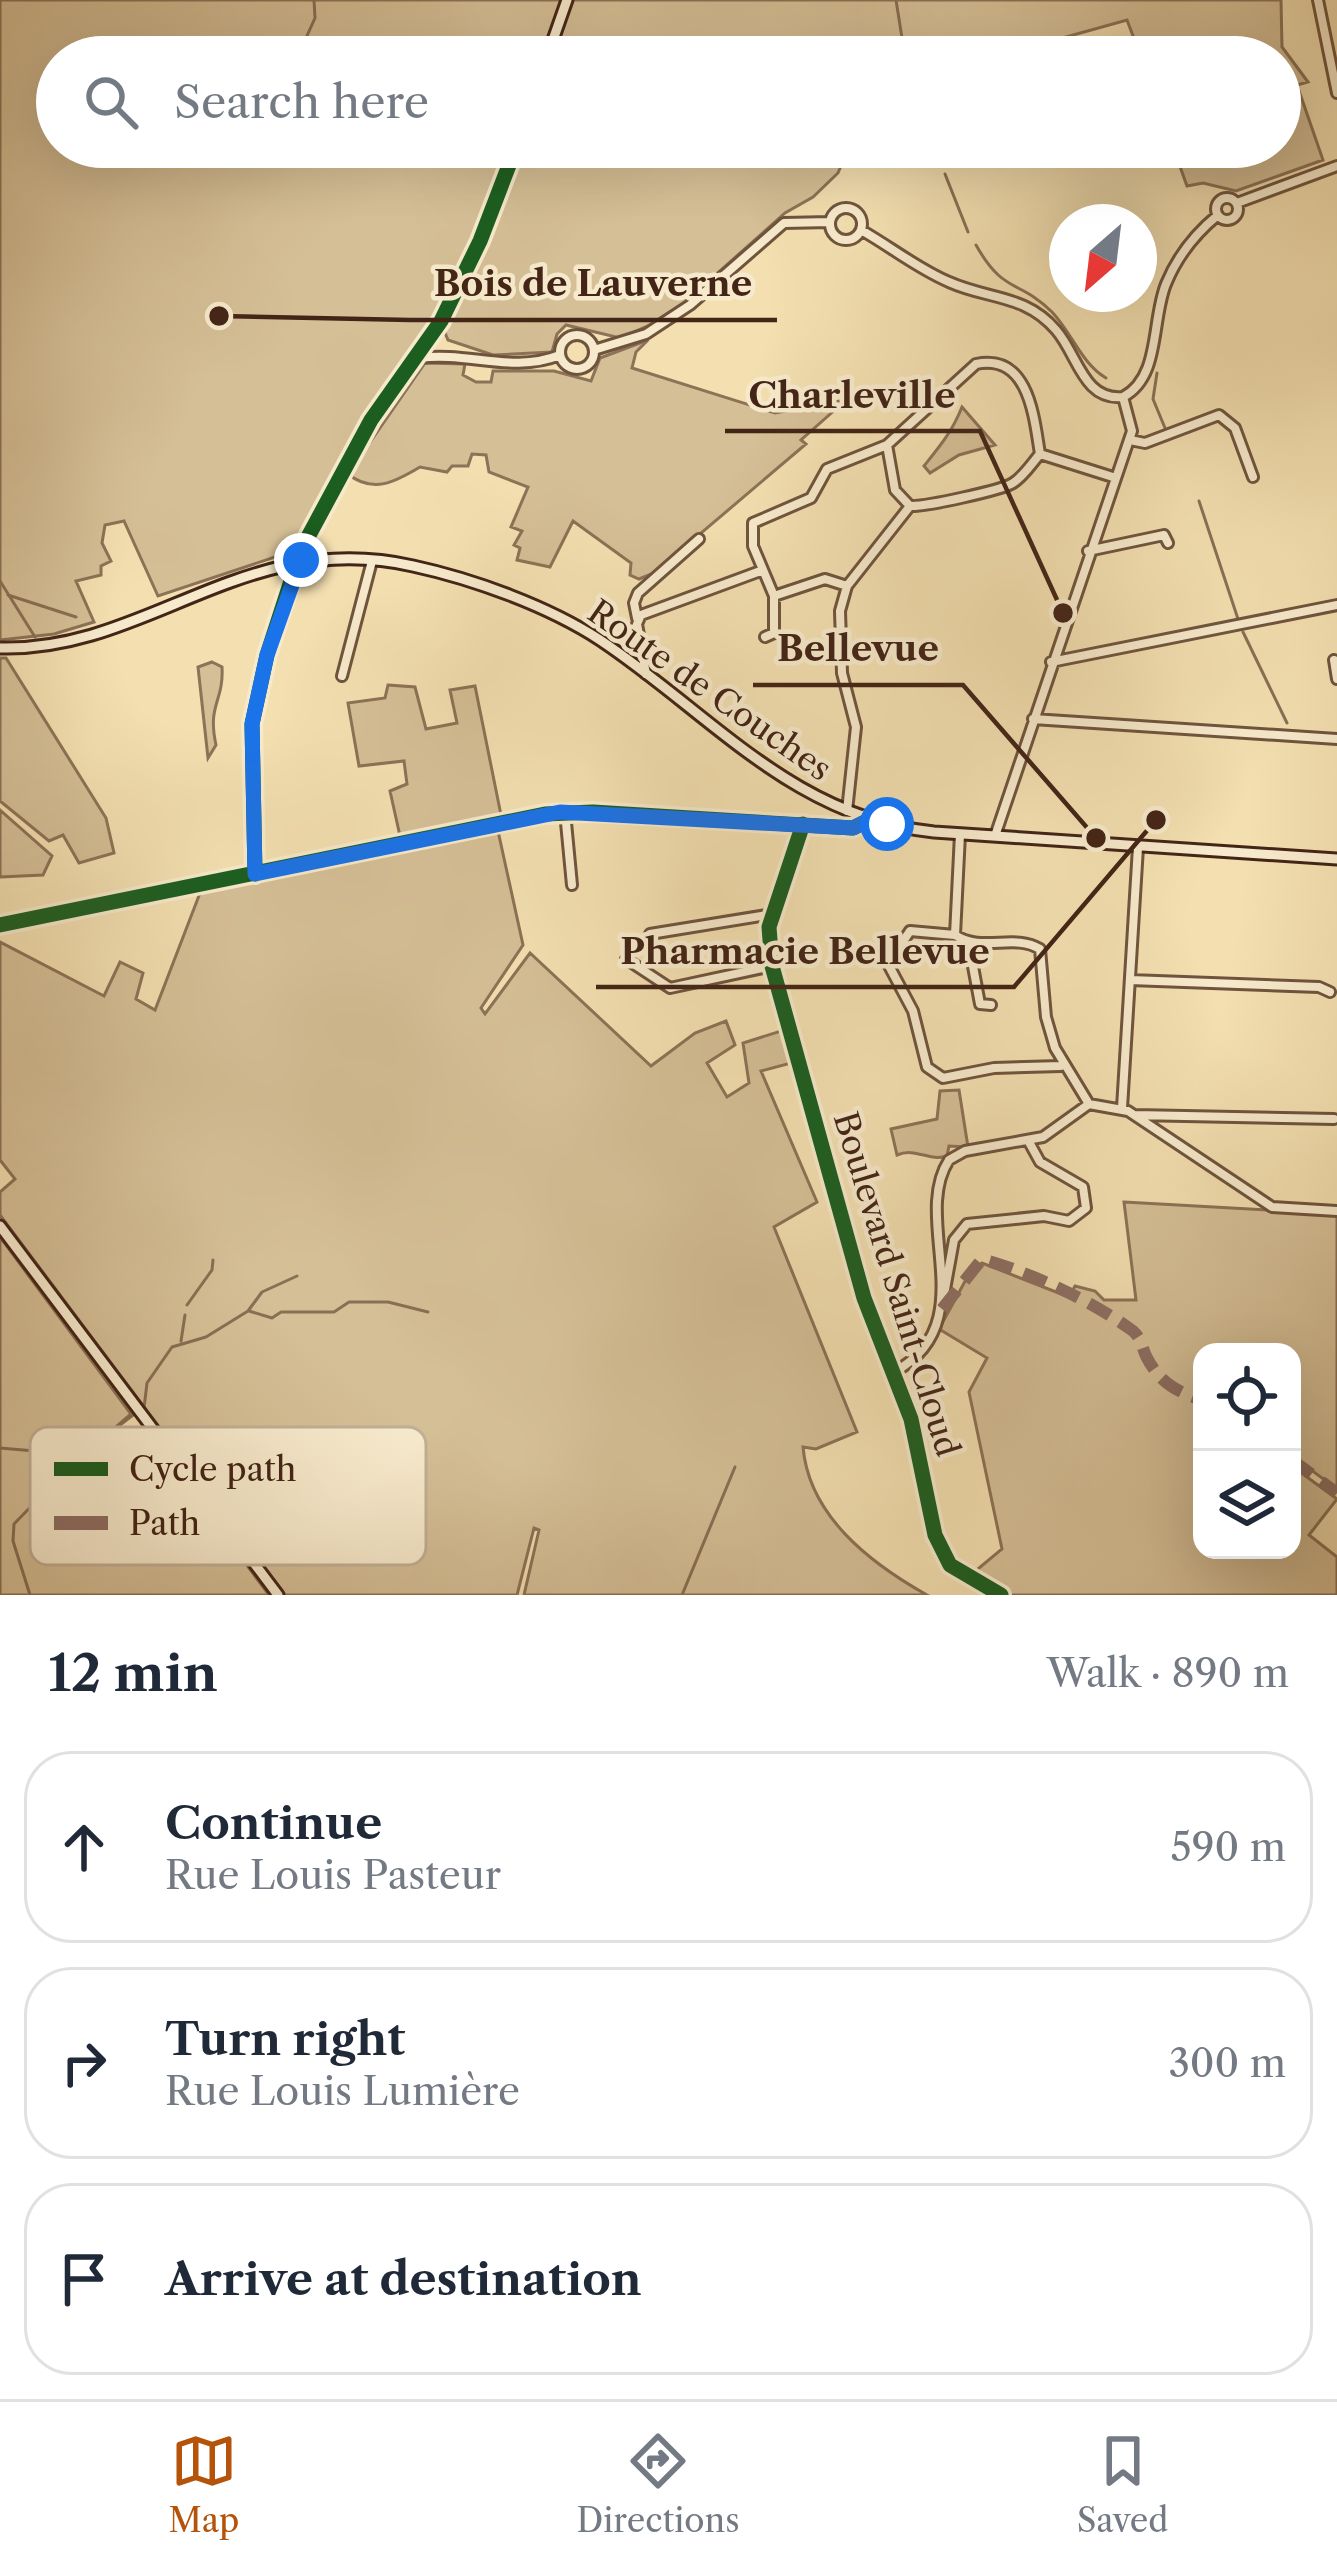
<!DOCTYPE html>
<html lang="en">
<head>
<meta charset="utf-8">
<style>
	:root { --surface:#fff; --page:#f2f2f3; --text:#1f2937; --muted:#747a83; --line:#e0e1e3; --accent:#b45309 }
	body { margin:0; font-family:"Libre Caslon Text",serif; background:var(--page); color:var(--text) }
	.controls { position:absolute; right:36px; bottom:36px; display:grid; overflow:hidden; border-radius:24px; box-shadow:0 12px 48px #0002 }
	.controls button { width:108px; height:108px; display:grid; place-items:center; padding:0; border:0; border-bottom:3px solid var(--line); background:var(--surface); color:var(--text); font:60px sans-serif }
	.compass { position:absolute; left:1049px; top:204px; width:108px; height:108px; border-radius:50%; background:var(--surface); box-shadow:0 12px 48px #0002; rotate:208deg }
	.stop { position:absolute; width:36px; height:36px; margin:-27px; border:9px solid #1a73e8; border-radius:50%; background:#fff }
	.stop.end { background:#1a73e8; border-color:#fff; box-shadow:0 3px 12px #0008 }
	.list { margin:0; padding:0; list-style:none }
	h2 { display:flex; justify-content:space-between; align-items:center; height:156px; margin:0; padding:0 48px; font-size:51px }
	h2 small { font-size:39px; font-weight:400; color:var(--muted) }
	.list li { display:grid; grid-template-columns:78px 1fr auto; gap:36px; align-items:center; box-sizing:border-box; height:192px; margin:0 24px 24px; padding:0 24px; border:3px solid var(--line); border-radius:48px }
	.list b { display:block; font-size:45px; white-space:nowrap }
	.list p { margin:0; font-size:39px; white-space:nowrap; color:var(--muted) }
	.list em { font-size:39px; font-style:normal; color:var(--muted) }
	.icon { flex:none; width:66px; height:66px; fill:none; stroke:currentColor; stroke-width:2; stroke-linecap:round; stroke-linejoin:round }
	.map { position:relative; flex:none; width:1337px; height:1595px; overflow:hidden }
	.search { position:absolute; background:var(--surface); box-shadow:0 12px 48px #0002; left:36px; right:36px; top:36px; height:132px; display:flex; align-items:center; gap:30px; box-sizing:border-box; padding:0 42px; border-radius:66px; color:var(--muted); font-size:45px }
	.sheet { height:804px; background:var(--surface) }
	nav { display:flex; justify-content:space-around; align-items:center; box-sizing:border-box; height:168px; border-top:3px solid var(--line); background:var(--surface); font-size:33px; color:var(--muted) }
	nav a { display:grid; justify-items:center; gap:6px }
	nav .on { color:var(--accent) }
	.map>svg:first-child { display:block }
	.green { fill:#d5bf96; stroke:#8c7256; stroke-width:3 }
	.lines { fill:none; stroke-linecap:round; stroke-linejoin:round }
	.stream { stroke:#896f54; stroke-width:3 }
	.street-casing { stroke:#6f543d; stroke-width:14 }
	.secondary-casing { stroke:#432517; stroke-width:15 }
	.street { stroke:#f7eacc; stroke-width:8 }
	.secondary { stroke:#f7eacc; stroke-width:9 }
	.quiet { stroke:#8d6e63; stroke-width:12; stroke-dasharray:24 12; stroke-linecap:butt }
	.cycleway-casing { stroke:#f7eacc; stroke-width:22 }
	.cycleway { stroke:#1b5e20; stroke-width:15 }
	.route { stroke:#1a73e8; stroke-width:15 }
	.labels { text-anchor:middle; stroke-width:9; stroke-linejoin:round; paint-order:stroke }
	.street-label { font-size:33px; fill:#432517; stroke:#f7eacc }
	.key { fill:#f7eacc; stroke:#c1af96; stroke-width:3 }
	.key-label { font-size:33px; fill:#432517 }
	.leader { fill:none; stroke:#432517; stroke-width:4.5 }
	.callout-dot { fill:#432517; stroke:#f7eacc; stroke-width:4.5 }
	.callout-label { font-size:36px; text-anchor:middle; font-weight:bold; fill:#432517; stroke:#f7eacc; stroke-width:9; stroke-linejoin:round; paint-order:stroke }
</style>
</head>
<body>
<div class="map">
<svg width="1337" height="1595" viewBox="0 0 1337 1595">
	<rect width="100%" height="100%" fill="#f3dfb0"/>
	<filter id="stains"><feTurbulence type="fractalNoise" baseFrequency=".00167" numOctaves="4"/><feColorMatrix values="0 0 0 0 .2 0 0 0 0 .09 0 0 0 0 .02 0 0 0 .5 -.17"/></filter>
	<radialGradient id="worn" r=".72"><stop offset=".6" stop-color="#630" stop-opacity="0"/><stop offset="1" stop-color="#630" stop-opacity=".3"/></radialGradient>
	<path class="green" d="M0 0H563L543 57H57V147H511L448 299 287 553 158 596 124 521 105 525 102 543 111 561 101 566V575L76 581 94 622 54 634 0 640Z
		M572 0H1281L1282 47 1308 82 1297 85 1323 160 1236 191 1203 183 1187 186 1173 147H1280V57H1141L1127 20 994 57H552Z
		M520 147H849L838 173 813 197 785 213 685 302 648 326 620 338 566 325 557 334 552 352 493 355 448 340 443 328Z
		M648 340 636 352 632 368 775 413 846 400 801 440 806 444 654 573 639 579 630 575 631 563 573 521 550 567 517 560 520 548 514 545 522 531 511 527 528 487 489 472 486 455 472 454 468 466H452L447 472 420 467C395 482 373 494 348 474L425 363 465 364 463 375 476 382H491L493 371H554L591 381 600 358Z
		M962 407 995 445 959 455 930 473 924 466C940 446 952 432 962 407Z
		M0 658H6L106 818 114 853 79 863 63 835 49 841 0 801Z
		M212 662 222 667C224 702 207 704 216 745L208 758 198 667Z
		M388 685 415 687 426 729 457 723 450 690 475 686 501 815 400 836 390 791 407 784 404 761 359 766 348 703 385 698Z
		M0 810 52 856 43 875 0 877Z
		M498 831 523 945 481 1008 485 1014 530 953 651 1066 695 1033 726 1021 735 1045 707 1063 727 1097 749 1083 743 1043 784 1030 795 1062 761 1071 817 1202 774 1227 857 1432 816 1449 803 1447C809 1516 870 1563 927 1595H524L539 1530 534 1528 517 1595H285L0 1215V1192L15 1179 0 1160V942L104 996 120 962 143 973 136 999 155 1010 200 893Z
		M959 1090 968 1147 949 1146 947 1156C929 1162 916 1147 897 1155L891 1129 937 1119 940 1091Z
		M1124 1202 1337 1214V1489L1292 1456V1352H1202V1550H1292V1466L1337 1499 1309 1535 1337 1557V1595H1011L973 1573 1002 1549 969 1392 987 1358 939 1329 969 1274 982 1263 1069 1297 1075 1286 1095 1291 1104 1300H1136Z
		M0 1237 131 1414 97 1443 153 1497 175 1469 269 1595H0Z"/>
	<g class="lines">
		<path class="stream" d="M896 0 905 57
			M306 38 315 18 314 0
			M934 147 938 157
			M945 174 968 232
			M976 245C1004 295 1019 279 1052 312 1072 333 1081 363 1106 378
			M1157 373 1153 399 1165 428
			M1199 501 1238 619
			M0 581 35 637
			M8 595 76 617
			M1243 632 1287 723
			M187 1305 212 1270 213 1260
			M249 1311 272 1318 281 1312H334L349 1302H388L428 1312
			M181 1341 185 1315
			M144 1408 147 1383 172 1347 206 1337 248 1311 262 1292 297 1276
			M0 1448 81 1455 133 1415
			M30 1595 13 1541 14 1524 81 1455
			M682 1595 735 1467"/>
		<defs>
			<path id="street" d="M1318 0 1337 93
				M1216 209a11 11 0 1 1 22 0a11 11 0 1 1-22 0Z
				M1237 203 1337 166
				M830 224a16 16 0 1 1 32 0a16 16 0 1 1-32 0Z
				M861 230C891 247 918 269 949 282 989 300 1025 294 1056 330 1078 355 1083 401 1123 397
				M560 352a17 17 0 1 1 34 0a17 17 0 1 1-34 0Z
				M594 350 646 334 690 305 784 223 830 222
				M419 358C468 351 512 374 560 355
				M1123 397C1161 377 1151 321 1166 284 1177 257 1196 233 1218 215
				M1130 440 1145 443 1219 415 1235 428 1253 477
				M887 445 895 490 910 506
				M1088 551 1164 535 1168 543
				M774 596 825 579 847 586
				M637 618 634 603 638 593 699 539
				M765 637 774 633V596L753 546V523L811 498 827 469 887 445 976 364C1029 353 1034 417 1040 454L1116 478
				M1334 660 1337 679
				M1051 662 1337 605
				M646 674 637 624 641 615 763 570
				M342 676 372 561
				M1033 719 1337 739
				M847 811 856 727 842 673 840 611 847 586 910 506C925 507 1002 490 1013 483 1024 476 1032 463 1040 454
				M565 812 572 885
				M803 824 769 927 772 966 864 1298 911 1419 935 1535 950 1565 1001 1595
				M960 834 955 935 910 931 888 964 913 1011 927 1067 943 1078 994 1068 1061 1066
				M995 836 1132 431 1123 397
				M255 874 252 724 267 655 301 560
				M0 925 545 814 593 812 853 828 871 819
				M650 934 773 914
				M955 935C982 953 1014 933 1040 949L1046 1017 1055 1048 1089 1104 1128 1111 1272 1207 1337 1211
				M969 945 980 1004 991 1005
				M626 959 670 988 772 966
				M1130 980 1319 987 1330 992
				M1122 1108 1138 847
				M1135 1115 1334 1119
				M944 1295 954 1240 967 1224 1044 1216 1069 1221 1086 1208 1083 1187 1040 1162 1029 1142
				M894 1372C985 1323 910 1220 949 1160L965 1151 1043 1137 1089 1104"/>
			<path id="secondary" d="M547 57 567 0
				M301 560V550L371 420 441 321 480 241 516 147
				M0 648C148 652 244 528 413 566 473 579 548 606 600 640 710 713 793 818 934 832L1337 859
				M0 1226 278 1595"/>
		</defs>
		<use href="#street" class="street-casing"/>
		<use href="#secondary" class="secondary-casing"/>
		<use href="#street" class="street"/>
		<use href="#secondary" class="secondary"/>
		<path class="quiet" d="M942 1309 982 1259C1032 1273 1092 1301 1133 1331 1141 1338 1142 1347 1146 1356 1159 1382 1175 1391 1202 1400
			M1292 1460 1337 1493"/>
		<defs>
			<path id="cycleway" d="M803 824 769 927 772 966 864 1298 911 1419 935 1535 950 1565 1001 1595
				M255 874 252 724 267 655 301 550 371 420 441 321 480 241 516 147
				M0 925 545 814 593 812 853 828 871 819"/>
		</defs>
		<use href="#cycleway" class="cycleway-casing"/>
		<use href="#cycleway" class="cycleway"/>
	</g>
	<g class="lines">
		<path class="route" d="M301 560 267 655 252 724 255 874 560 812 835 827 853 828 871 819 887 824"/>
	</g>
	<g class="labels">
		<g class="street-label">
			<text transform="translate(710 690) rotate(35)" y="12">Route de Couches</text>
			<text transform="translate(897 1284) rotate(73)" y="12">Boulevard Saint-Cloud</text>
		</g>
	</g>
	<rect x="30" y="1427" width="396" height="138" rx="18" class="key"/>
	<rect x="54" y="1462" width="54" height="14" fill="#1b5e20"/>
	<rect x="54" y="1516" width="54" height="14" fill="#8d6e63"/>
	<g class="key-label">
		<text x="129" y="1481">Cycle path</text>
		<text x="129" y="1535">Path</text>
	</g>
	<path class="leader" d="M219 316L410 320H777M1063 613L980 431H725M1096 838L963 685H753M1156 820L1014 987H596"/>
	<g class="callout-dot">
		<circle cx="219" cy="316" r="12"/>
		<circle cx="1063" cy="613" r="12"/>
		<circle cx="1096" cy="838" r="12"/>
		<circle cx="1156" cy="820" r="12"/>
	</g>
	<g class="callout-label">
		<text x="593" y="296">Bois de Lauverne</text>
		<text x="852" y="408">Charleville</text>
		<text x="858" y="661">Bellevue</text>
		<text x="805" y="964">Pharmacie Bellevue</text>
	</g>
	<rect width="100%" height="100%" filter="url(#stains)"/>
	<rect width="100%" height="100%" fill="url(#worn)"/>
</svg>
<div class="controls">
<button><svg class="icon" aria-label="locate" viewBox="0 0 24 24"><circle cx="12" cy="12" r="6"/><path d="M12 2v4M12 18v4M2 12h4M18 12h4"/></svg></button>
<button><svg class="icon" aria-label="layers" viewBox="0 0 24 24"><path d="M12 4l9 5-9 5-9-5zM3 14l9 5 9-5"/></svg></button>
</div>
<svg class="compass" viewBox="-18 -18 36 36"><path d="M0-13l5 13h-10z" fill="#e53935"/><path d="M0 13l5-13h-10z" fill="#747a83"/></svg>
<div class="stop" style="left:887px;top:824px"></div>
<div class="stop end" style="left:301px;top:560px"></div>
<div class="search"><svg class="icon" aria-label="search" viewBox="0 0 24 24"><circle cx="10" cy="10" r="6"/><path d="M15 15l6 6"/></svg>Search here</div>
</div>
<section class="sheet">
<h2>12 min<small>Walk · 890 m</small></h2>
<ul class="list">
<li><svg class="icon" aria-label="ahead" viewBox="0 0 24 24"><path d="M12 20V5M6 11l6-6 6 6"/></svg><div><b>Continue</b><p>Rue Louis Pasteur</p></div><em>590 m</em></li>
<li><svg class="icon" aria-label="right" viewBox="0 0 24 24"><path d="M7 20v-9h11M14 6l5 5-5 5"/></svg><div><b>Turn right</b><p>Rue Louis Lumière</p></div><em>300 m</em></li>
<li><svg class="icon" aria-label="arrive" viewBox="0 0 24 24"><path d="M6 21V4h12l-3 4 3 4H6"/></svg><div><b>Arrive at destination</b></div></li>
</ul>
</section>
<nav>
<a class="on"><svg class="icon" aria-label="map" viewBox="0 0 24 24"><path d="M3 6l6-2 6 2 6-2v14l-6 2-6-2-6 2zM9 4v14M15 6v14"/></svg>Map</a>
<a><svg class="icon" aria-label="directions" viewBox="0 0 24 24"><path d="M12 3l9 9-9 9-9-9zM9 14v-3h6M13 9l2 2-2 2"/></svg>Directions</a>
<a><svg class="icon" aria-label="saved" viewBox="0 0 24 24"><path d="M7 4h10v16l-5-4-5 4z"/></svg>Saved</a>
</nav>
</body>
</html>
